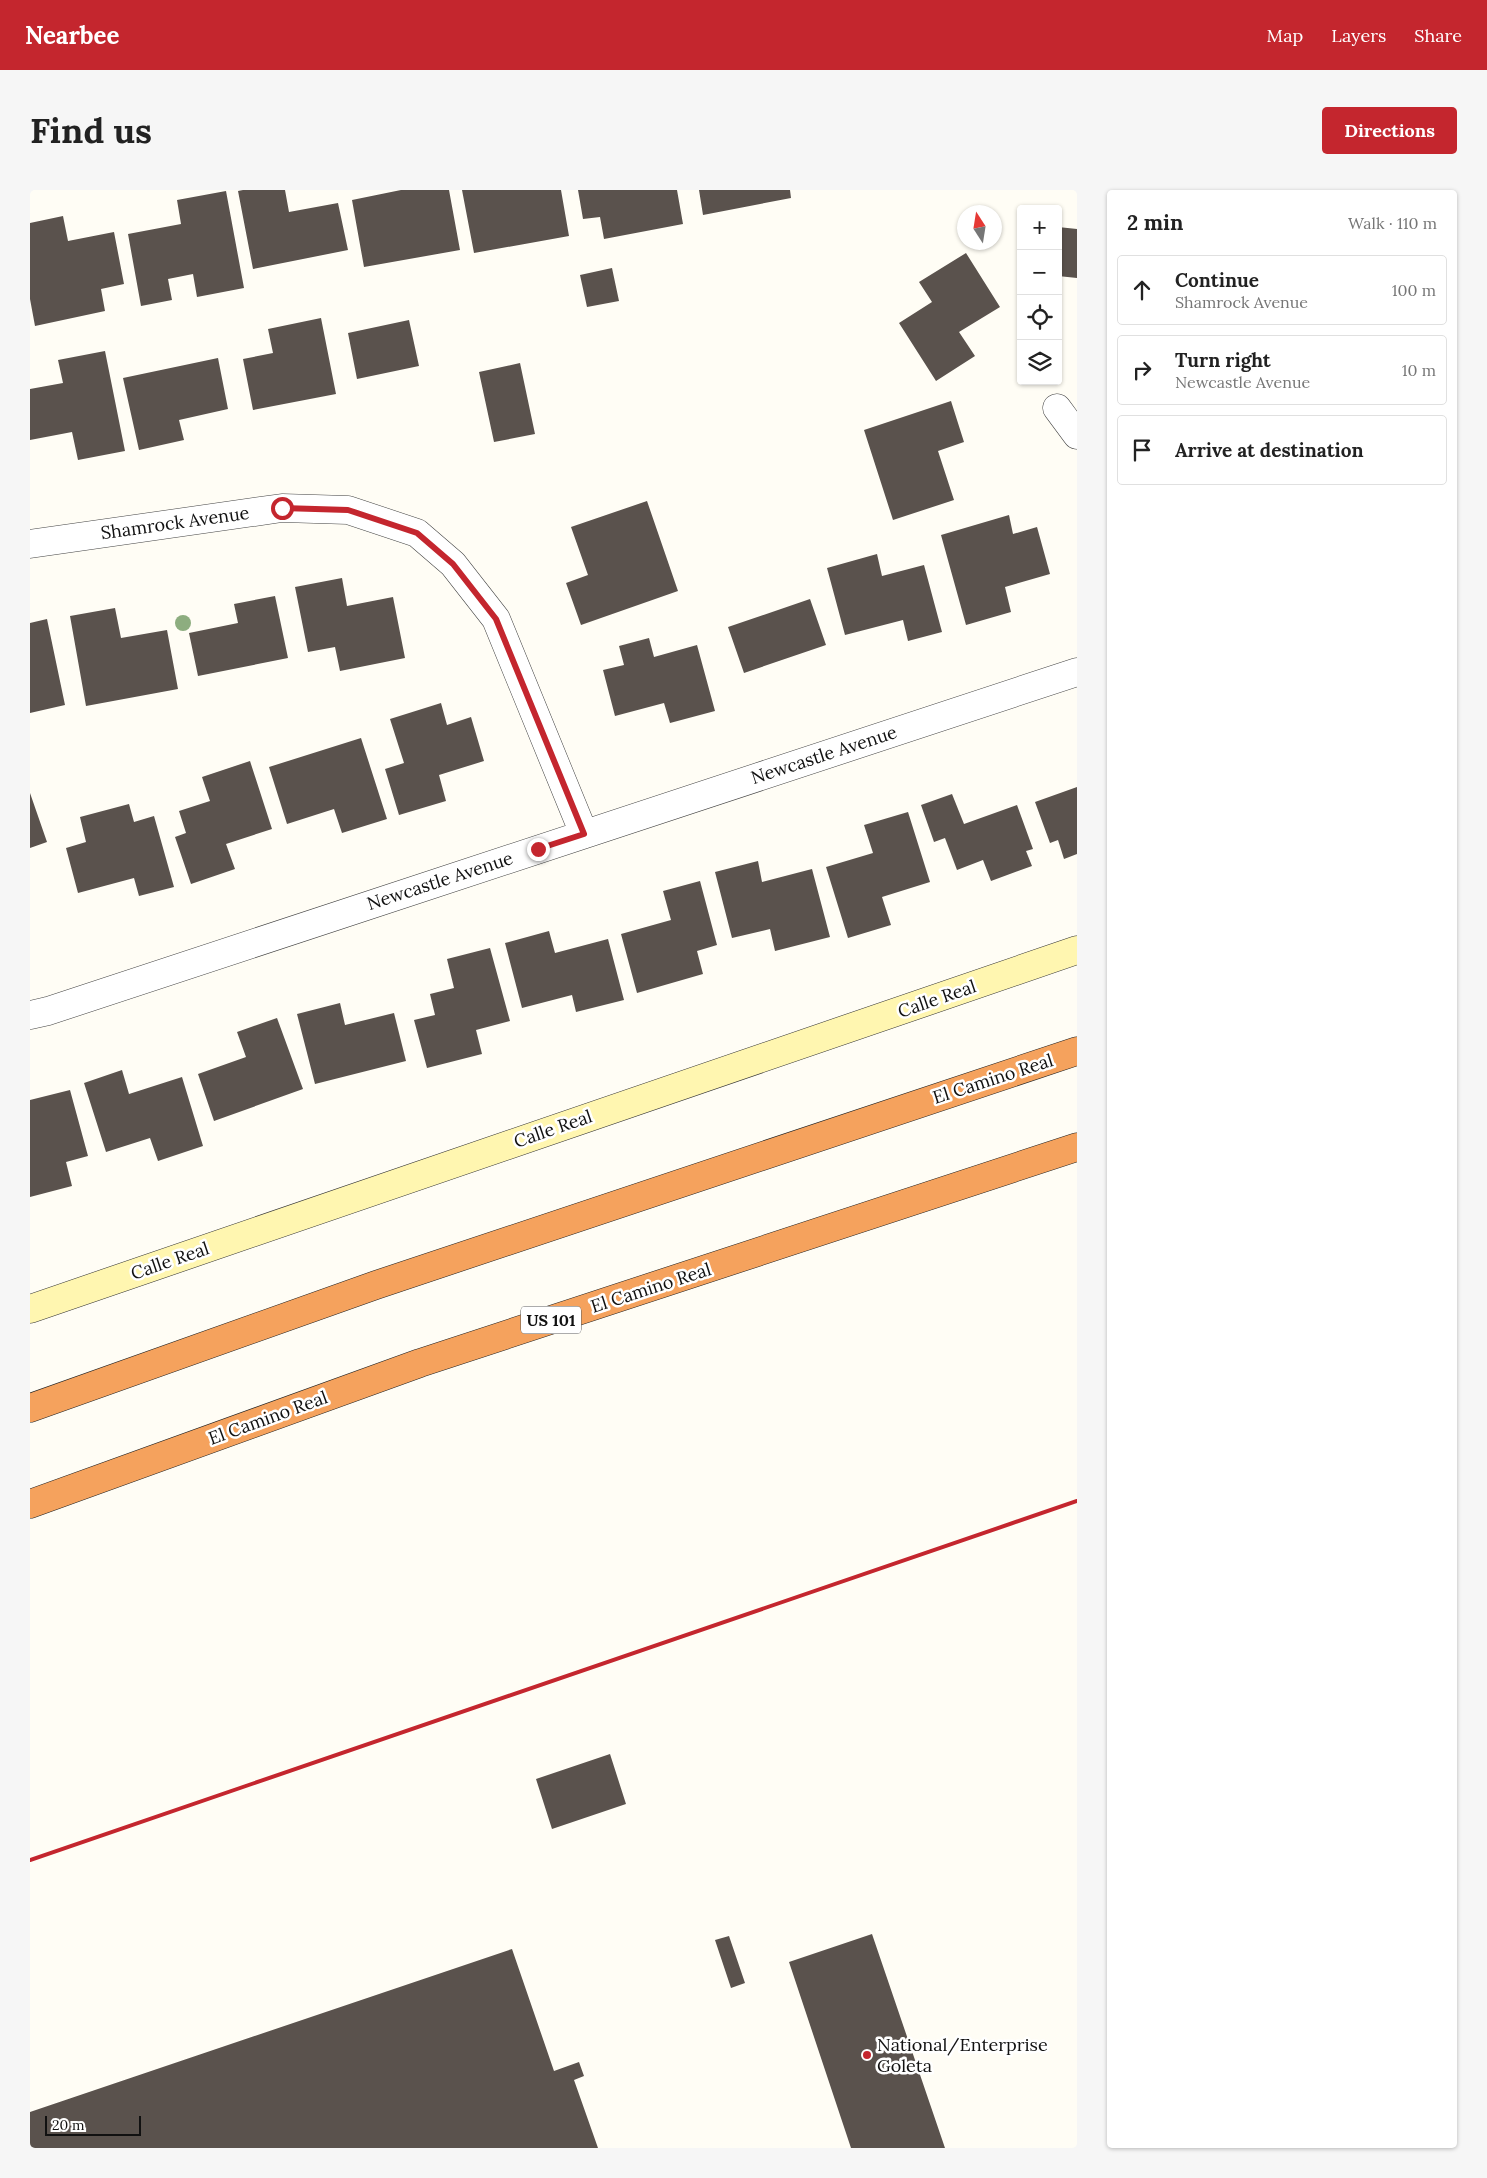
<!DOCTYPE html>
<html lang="en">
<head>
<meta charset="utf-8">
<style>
	:root { --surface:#fff; --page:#f6f6f6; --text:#222; --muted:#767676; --line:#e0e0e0; --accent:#c4262e }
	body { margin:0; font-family:Lora,serif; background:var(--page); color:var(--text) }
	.controls { position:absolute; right:15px; top:15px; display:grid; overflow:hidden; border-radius:5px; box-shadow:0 1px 4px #0004 }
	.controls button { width:45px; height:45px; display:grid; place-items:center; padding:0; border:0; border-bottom:1px solid var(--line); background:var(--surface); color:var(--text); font:25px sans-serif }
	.compass { position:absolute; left:927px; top:15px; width:45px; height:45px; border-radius:50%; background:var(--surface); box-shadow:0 1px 4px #0004; rotate:348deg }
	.scale { position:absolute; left:15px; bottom:12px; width:96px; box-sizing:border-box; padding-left:5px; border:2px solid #111; border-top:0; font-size:14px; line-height:18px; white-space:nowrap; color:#111; -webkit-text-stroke:4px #fff; paint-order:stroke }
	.stop { position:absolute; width:15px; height:15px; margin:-11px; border:4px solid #c4262e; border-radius:50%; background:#fff }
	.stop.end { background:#c4262e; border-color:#fff; box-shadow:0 1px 5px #0008 }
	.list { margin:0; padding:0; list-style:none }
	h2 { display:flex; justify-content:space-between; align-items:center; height:65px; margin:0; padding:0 20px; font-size:21px }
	h2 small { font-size:16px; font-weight:400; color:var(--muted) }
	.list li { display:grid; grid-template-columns:32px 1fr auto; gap:15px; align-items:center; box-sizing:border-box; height:70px; margin:0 10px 10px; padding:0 10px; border:1px solid var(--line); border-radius:5px }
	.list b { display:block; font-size:19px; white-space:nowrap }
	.list p { margin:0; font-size:16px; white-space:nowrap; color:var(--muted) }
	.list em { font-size:16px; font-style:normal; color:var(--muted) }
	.icon { flex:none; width:28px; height:28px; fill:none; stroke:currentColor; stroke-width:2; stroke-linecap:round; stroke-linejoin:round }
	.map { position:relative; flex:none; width:1047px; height:1958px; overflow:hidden; border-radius:5px }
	header { display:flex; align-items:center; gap:30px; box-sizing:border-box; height:70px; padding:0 25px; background:var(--accent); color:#fff }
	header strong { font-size:24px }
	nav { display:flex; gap:28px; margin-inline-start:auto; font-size:18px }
	.intro { display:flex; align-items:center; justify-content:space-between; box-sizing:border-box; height:120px; padding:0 30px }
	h1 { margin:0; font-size:35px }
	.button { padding:12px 22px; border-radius:5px; background:var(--accent); color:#fff; font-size:18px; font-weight:700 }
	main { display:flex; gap:30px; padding:0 30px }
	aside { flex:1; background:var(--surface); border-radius:5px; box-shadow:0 1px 4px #0004 }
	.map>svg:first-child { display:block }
	.building { fill:#5a524d }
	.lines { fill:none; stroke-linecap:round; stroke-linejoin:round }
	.street-casing { stroke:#444; stroke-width:29 }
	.secondary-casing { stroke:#333; stroke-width:29 }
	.highway-casing { stroke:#222; stroke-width:29 }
	.street { stroke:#fff; stroke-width:28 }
	.secondary { stroke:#fff6b0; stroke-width:28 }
	.highway { stroke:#f5a25d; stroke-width:28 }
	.rail { stroke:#c4262e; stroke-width:4 }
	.tree { fill:#8dad7f }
	.route { stroke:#c4262e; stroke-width:6 }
	.poi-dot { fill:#c4262e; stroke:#fff; stroke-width:2 }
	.labels { text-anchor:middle; stroke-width:5; stroke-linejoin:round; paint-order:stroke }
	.shield { fill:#fff; stroke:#585858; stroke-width:1 }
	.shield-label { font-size:16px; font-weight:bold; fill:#111 }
	.street-label { font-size:18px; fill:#111; stroke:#fff }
	.poi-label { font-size:18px; fill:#111; stroke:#fff; text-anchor:start }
</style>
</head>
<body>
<header>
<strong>Nearbee</strong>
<nav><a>Map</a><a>Layers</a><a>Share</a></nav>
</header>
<div class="intro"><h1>Find us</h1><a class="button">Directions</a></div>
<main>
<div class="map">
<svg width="1047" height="1958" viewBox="0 0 1047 1958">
	<rect width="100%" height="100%" fill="#fffdf5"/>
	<path class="building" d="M213 0H255L259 22 308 13 318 60 223 79 208 1Z
		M371 0H419L430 60 334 77 322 10Z
		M432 0H531L539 46 444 63Z
		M548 0H647L653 34 574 49 570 27 553 29Z
		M669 0H760L761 8 673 25Z
		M196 1 214 98 167 107 163 84 138 89 142 110 111 116 98 44 151 34 147 10Z
		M33 26 38 51 84 42 94 94 71 99 75 121 5 136 0 109V33Z
		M1028 37 1047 39V88L1028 86Z
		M936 63 970 117 929 142 945 166 906 191 869 133 902 112 889 92Z
		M582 78 589 111 557 117 550 85Z
		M291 128 306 204 223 220 213 169 243 163 238 139Z
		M379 130 389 176 327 189 318 143Z
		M75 161 95 261 48 270 42 242 0 250V199L33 193 28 170Z
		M188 168 198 219 149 230 154 250 109 260 93 188Z
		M490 173 505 244 464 252 449 182Z
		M921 211 934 252 908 261 924 310 863 330 834 240Z
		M617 311 648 401 551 435 536 393 558 385 541 337Z
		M979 325 983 344 1007 337 1020 384 975 397 981 422 936 435 911 345Z
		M847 364 852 386 894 375 912 442 878 451 873 430 815 445 797 378Z
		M312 388 317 416 363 407 375 468 310 481 305 457 278 462 265 397Z
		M245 406 258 468 168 486 159 443 208 433 204 414Z
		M780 409 796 455 714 483 698 437Z
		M85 418 91 448 137 440 148 499 56 516 40 426Z
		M17 429 35 515 0 523V433Z
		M619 448 624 467 667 455 685 521 640 533 634 513 585 526 573 480 594 475 589 456Z
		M411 513 417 535 441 527 454 571 409 585 416 611 369 625 355 579 374 573 360 529Z
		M331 548 357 629 312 643 304 619 257 634 239 577Z
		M220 571 242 639 196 654 205 679 161 694 145 647 156 643 149 621 180 611 172 587Z
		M1047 597V664L1034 669 1028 650 1020 653 1005 612Z
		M0 603 17 652 0 658Z
		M922 604 934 634 987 615 1003 659 996 661 1002 676 961 691 953 670 927 680 915 648 904 652 891 615Z
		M99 614 104 632 124 626 144 697 109 706 104 688 48 703 36 658 56 652 50 627Z
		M878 622 900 692 852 707 861 735 818 748 796 677 843 663 834 635Z
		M728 671 732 692 782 679 800 747 745 761 740 739 702 748 685 682Z
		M670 691 687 755 667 761 673 784 607 803 591 744 641 730 633 701Z
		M519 741 525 763 578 749 594 810 546 822 542 805 492 818 475 753Z
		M460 758 480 831 446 840 452 864 397 878 384 830 405 825 400 804 424 798 417 769Z
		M310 813 315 835 364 823 376 871 285 894 267 824Z
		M247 828 273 899 184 931 168 884 216 867 207 842Z
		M92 880 99 904 152 887 173 956 128 971 120 948 76 962 54 893Z
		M40 900 58 966 36 972 42 996 0 1007V910Z
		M580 1564 596 1614 522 1639 506 1589Z
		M842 1744 915 1958H821L759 1772Z
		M699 1746 715 1793 701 1798 685 1750Z
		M482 1759 524 1881 549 1872 554 1886 544 1890 568 1958H0V1922Z"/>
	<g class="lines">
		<defs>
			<path id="street" d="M1027 218 1047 245
				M0 354 252 318 318 320 387 343 423 374 466 429 554 644
				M0 825 18 821 1047 482"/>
			<path id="secondary" d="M0 1119 1047 760"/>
			<path id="highway" d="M0 1218 346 1095 1047 861
				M0 1314 390 1173 1047 957"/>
		</defs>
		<use href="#street" class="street-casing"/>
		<use href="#secondary" class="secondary-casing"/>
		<use href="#highway" class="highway-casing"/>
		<use href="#street" class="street"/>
		<use href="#secondary" class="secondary"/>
		<use href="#highway" class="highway"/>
		<path class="rail" d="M0 1670 1047 1311"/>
	</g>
	<circle class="tree" cx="153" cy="433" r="8"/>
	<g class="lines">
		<path class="route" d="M252 318 318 320 387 343 423 374 466 429 554 644 508 659"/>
	</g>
	<circle class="poi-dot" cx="837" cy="1865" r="5"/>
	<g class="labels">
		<rect class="shield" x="491" y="1116.5" width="60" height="27" rx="4"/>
		<g class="shield-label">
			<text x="521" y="1136">US 101</text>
		</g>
		<g class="street-label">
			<text transform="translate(145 333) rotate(-8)" y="6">Shamrock Avenue</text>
			<text transform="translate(794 565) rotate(-18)" y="6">Newcastle Avenue</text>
			<text transform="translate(410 691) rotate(-18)" y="6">Newcastle Avenue</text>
			<text transform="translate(907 809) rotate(-19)" y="6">Calle Real</text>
			<text transform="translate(963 889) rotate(-18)" y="6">El Camino Real</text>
			<text transform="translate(523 939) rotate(-19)" y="6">Calle Real</text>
			<text transform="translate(140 1071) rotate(-19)" y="6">Calle Real</text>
			<text transform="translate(621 1098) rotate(-18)" y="6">El Camino Real</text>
			<text transform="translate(238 1228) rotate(-20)" y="6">El Camino Real</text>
		</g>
		<g class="poi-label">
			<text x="847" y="1861">National/Enterprise<tspan x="847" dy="21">Goleta</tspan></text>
		</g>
	</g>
</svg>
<div class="controls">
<button>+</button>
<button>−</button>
<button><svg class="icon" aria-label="locate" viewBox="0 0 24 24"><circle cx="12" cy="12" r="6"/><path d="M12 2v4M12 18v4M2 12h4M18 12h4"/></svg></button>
<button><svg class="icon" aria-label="layers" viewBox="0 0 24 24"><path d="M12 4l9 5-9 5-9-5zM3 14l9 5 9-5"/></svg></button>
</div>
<svg class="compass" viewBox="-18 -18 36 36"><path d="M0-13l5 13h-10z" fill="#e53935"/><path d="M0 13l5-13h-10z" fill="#767676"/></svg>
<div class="scale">20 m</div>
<div class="stop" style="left:252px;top:318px"></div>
<div class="stop end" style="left:508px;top:659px"></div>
</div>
<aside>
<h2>2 min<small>Walk · 110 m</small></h2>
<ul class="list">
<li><svg class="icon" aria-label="ahead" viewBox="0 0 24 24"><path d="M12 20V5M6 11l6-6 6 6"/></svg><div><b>Continue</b><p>Shamrock Avenue</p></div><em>100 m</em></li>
<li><svg class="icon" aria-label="right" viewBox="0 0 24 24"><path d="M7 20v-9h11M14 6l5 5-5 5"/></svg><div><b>Turn right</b><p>Newcastle Avenue</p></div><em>10 m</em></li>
<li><svg class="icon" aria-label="arrive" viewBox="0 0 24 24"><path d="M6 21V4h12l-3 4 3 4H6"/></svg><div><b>Arrive at destination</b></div></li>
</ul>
</aside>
</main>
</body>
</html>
